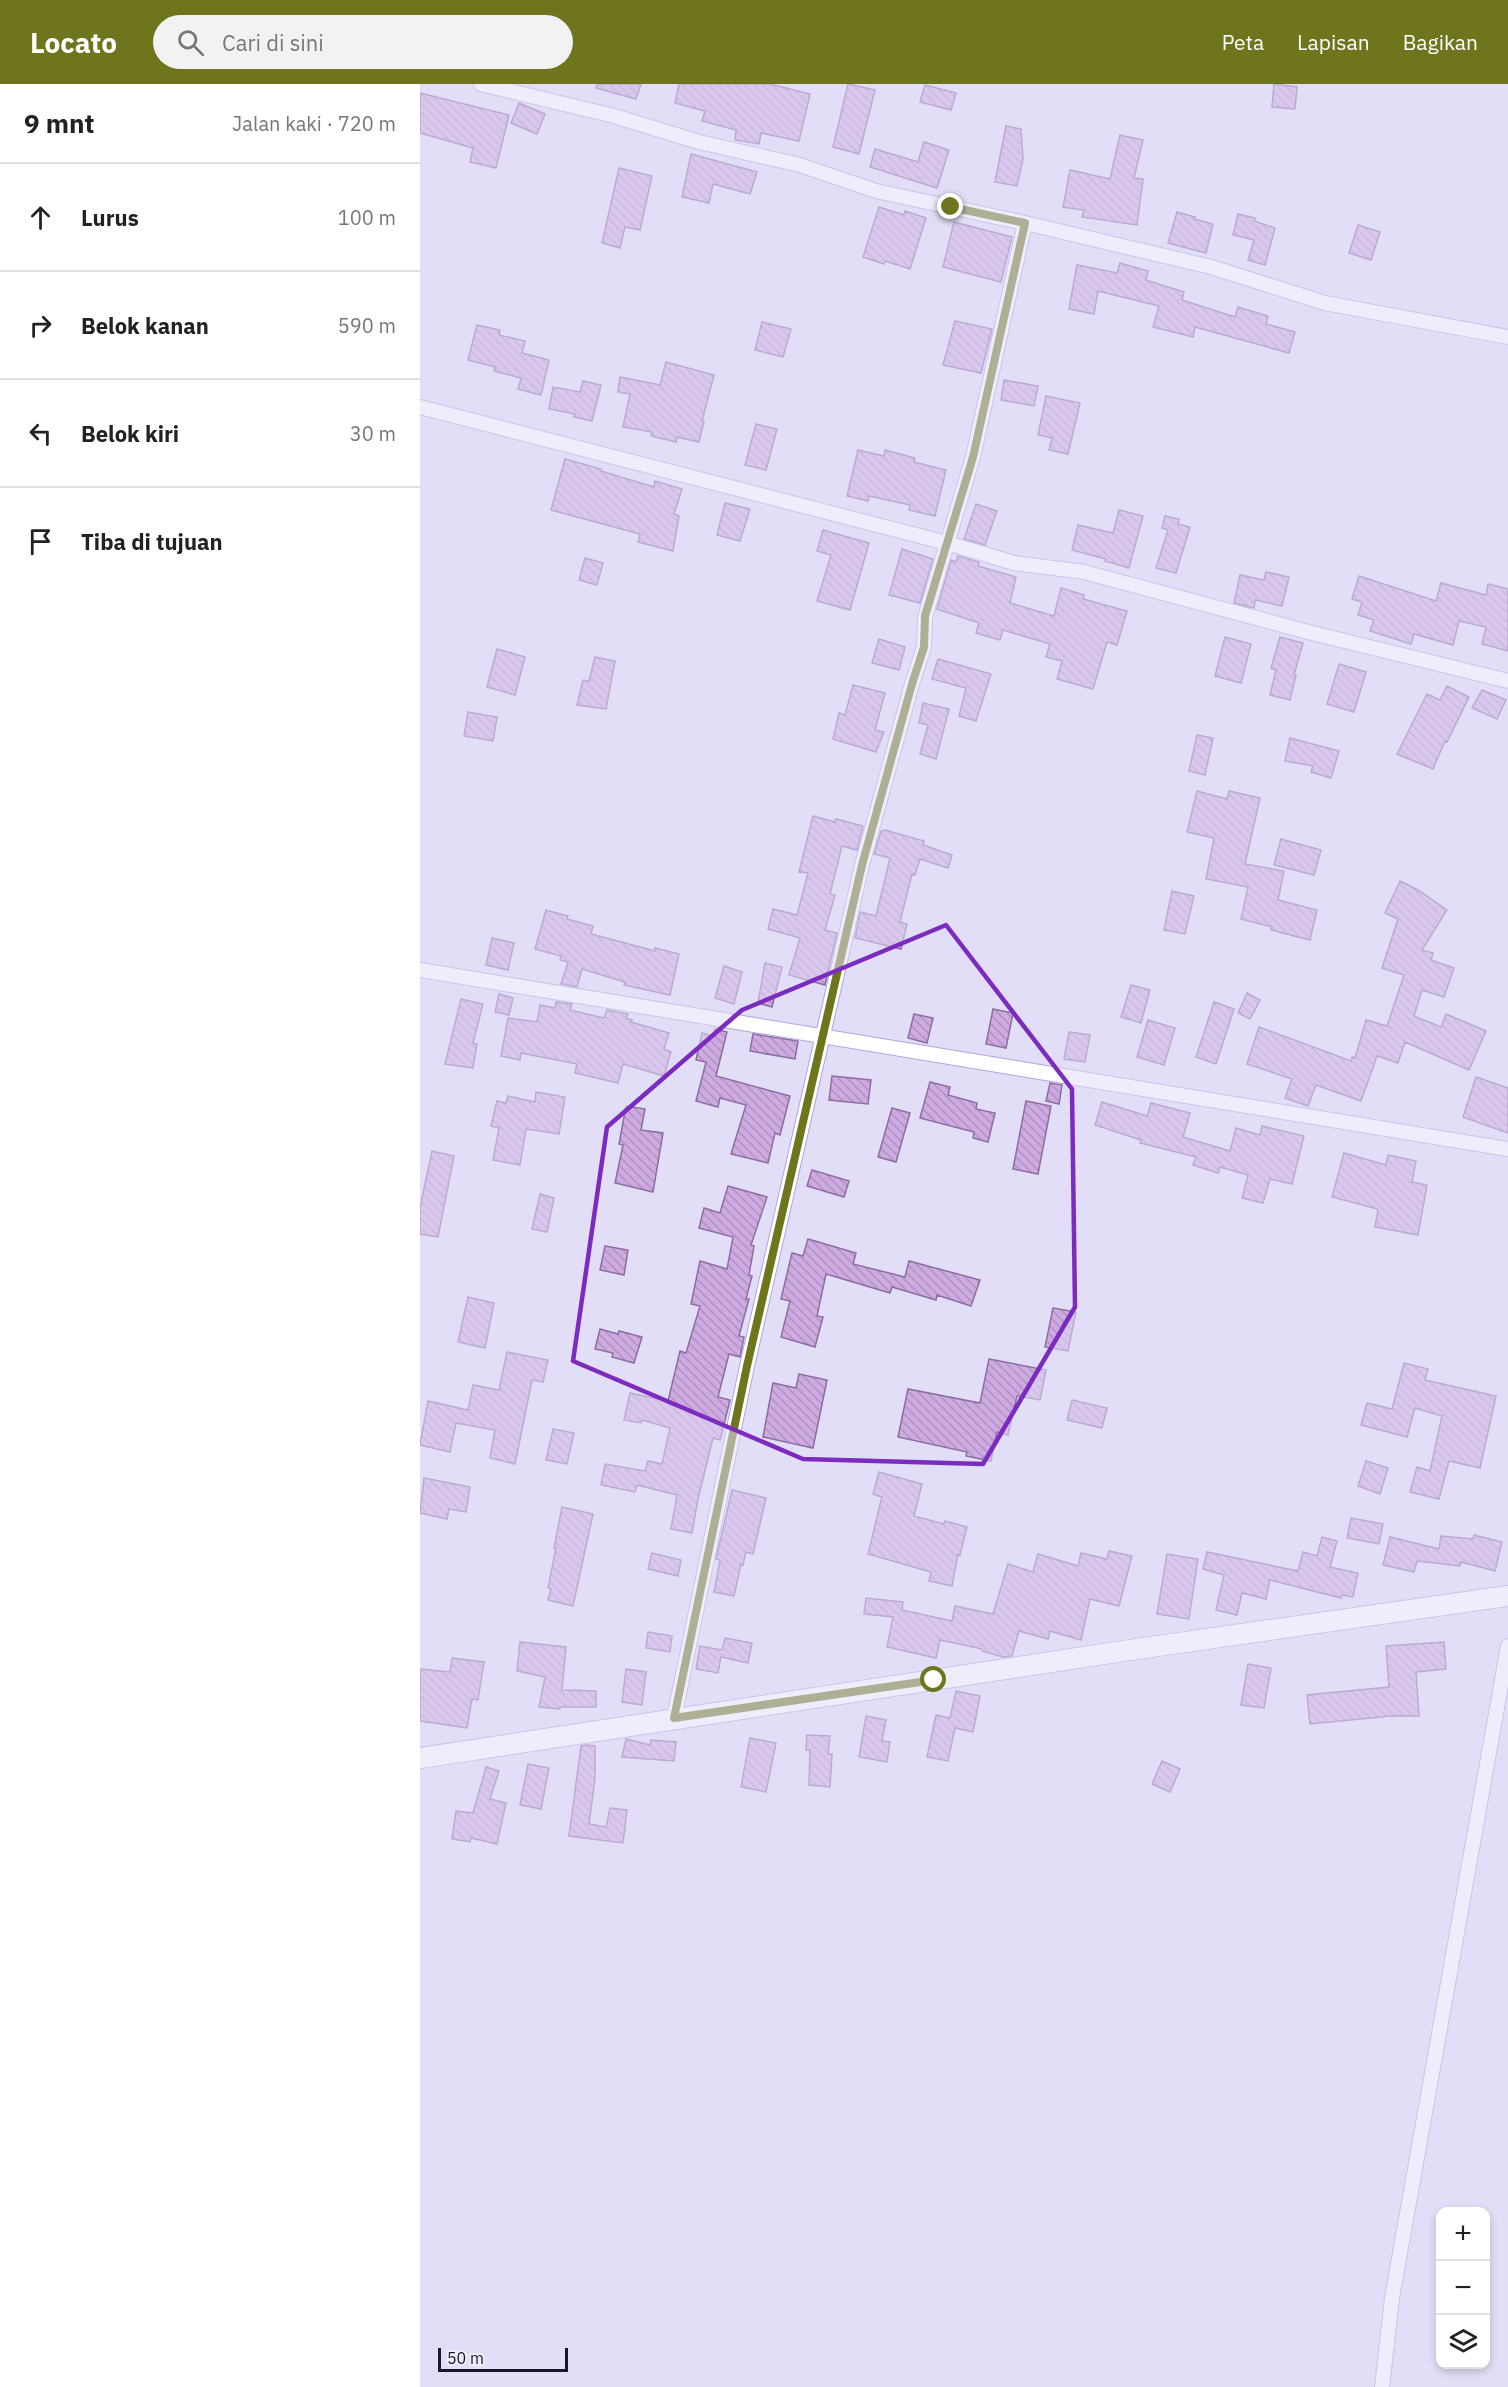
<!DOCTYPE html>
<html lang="id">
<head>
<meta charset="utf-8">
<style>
	:root { --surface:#fff; --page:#f2f2f2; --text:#222; --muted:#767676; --line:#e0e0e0; --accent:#6f751d }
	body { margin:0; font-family:"IBM Plex Sans",sans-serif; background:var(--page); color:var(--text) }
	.controls { position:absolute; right:18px; bottom:18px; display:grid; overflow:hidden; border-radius:12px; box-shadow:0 3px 9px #0003 }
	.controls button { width:54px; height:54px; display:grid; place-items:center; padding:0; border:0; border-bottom:2px solid var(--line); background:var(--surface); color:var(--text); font:30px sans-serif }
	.scale { position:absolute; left:18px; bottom:15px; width:130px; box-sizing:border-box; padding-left:6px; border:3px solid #1b162c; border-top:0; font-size:16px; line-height:21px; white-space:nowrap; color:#1b162c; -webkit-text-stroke:4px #efedfa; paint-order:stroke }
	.stop { position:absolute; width:18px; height:18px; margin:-14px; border:4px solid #6f751d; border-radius:50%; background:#fff }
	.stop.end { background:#6f751d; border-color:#fff; box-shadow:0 2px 6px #0008 }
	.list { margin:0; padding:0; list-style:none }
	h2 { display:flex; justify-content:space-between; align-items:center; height:78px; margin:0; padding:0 24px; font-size:26px }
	h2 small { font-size:20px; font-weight:400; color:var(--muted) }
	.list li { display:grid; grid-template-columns:39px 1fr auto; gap:18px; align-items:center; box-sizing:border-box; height:108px; padding:0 24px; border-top:2px solid var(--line) }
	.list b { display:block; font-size:22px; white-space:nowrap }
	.list em { font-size:20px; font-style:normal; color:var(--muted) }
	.icon { flex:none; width:33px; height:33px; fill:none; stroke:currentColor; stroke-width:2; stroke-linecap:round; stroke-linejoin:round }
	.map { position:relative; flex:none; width:1088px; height:2303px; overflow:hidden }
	header { display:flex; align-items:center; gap:36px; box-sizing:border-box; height:84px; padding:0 30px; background:var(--accent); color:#fff }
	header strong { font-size:28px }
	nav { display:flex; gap:33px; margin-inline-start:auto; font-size:21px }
	.search { width:420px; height:54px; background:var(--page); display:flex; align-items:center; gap:15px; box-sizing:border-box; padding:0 21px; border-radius:33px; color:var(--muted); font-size:22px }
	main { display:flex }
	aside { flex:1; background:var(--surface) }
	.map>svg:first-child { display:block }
	.building { fill:url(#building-back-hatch); stroke:#8e6da1; stroke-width:1.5 }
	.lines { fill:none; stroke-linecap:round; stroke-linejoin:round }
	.street-casing { stroke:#b0a5e1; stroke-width:16 }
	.secondary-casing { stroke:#b0a5e1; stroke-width:22 }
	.street { stroke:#fff; stroke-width:14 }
	.secondary { stroke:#fff; stroke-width:20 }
	.route { stroke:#6f751d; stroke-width:8 }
	.marked { fill:none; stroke:#7b2cbf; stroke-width:4.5; stroke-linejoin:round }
</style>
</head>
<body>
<header>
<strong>Locato</strong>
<div class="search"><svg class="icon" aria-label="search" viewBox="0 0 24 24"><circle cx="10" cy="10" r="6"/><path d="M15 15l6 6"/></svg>Cari di sini</div>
<nav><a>Peta</a><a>Lapisan</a><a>Bagikan</a></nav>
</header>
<main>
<aside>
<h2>9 mnt<small>Jalan kaki · 720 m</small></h2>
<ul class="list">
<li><svg class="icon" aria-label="ahead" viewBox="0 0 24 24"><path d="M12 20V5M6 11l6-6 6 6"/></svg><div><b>Lurus</b></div><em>100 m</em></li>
<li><svg class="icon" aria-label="right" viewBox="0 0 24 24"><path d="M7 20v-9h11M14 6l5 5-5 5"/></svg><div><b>Belok kanan</b></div><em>590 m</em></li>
<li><svg class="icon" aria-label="left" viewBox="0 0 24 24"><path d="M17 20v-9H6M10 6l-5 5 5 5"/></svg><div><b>Belok kiri</b></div><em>30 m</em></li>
<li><svg class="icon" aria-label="arrive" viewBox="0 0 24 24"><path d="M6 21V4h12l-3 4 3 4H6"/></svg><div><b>Tiba di tujuan</b></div></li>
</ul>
</aside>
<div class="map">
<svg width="1088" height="2303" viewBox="0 0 1088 2303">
	<defs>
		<pattern id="building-back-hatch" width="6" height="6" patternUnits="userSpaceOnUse" patternTransform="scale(1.5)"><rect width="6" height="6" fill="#ceaae2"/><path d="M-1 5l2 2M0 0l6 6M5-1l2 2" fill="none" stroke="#b092c2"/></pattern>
	</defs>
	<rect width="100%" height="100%" fill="#e2def7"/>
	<path class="building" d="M177 0H221L216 15 176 4Z
		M259 0H350L390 10 379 57 341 49 339 60 315 56 316 46 282 37 285 27 255 19Z
		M428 0 455 6 439 70 413 63Z
		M854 0 877 3 875 25 852 23Z
		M505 1 536 9 531 26 500 18Z
		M0 9 89 31 76 84 50 78 53 64 0 49Z
		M99 19 125 30 117 50 91 39Z
		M586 42 601 45 603 75 597 102 575 98Z
		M700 51 723 56 714 94 723 95 717 141 662 133 664 126 643 123 650 86 690 95Z
		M504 58 529 66 517 104 450 83 455 65 498 78Z
		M271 70 337 88 330 110 293 100 289 119 262 113Z
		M199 84 232 92 220 146 205 143 200 164 182 159Z
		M459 123 484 131 485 127 506 134 490 185 465 177 464 180 443 173Z
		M757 128 775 133 774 135 793 140 786 169 748 159Z
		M818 130 835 134 834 137 855 144 845 181 828 176 834 156 813 151Z
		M534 138 592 153 581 198 523 183Z
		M938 141 960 148 951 176 929 169Z
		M700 179 728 187 726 196 764 208 762 216 815 233 818 223 848 232 846 240 875 248 869 269 775 243 773 253 733 243 739 222 678 207 674 230 649 225 657 181 697 189Z
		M535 237 572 245 561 289 523 281Z
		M342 238 371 245 363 273 335 266Z
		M57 241 80 246 79 251 105 257 102 269 129 276 121 311 98 305 101 294 74 287 75 283 48 276Z
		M246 278 294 291 282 337H284L279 358 257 353 256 358 231 352 232 348 203 343 210 310 198 308 200 293 240 301Z
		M584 296 618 302 614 322 581 316Z
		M163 297 181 301 172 337 154 333 155 330 129 325 133 303 160 308Z
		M626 312 660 319 648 370 629 366 632 354 618 351Z
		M336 340 357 345 346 386 325 381Z
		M438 366 464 372 465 366 495 374 494 378 526 386 515 432 489 426 490 421 449 412 448 417 427 412Z
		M145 375 181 385V387L234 403 235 397 262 405 254 430 259 432 253 467 218 458 220 450 131 426Z
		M305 419 330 425 320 457 297 451Z
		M556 420 577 427 565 461 544 455Z
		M699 426 723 432 709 484 685 477 686 475 652 466 658 441 693 449Z
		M745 432 759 435 758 440 770 443 756 489 736 484 748 446 742 444Z
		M403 446 449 459 430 526 397 517 411 471 397 467Z
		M482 465 513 475 500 519 469 511Z
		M538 472 559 478 558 482 596 493 590 519 634 532 641 504 664 511 663 515 707 527 697 561 687 558 673 605 637 595 642 577 626 573 630 560 583 546 580 556 556 549 559 539 517 525 531 476 536 478Z
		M165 474 183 479 177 501 159 496Z
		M846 488 869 493 862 522 835 516 834 524 814 519 820 491 844 496Z
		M939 492 1016 517 1021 499 1066 511 1068 500 1088 505V567L1062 560 1066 543 1039 537 1033 561 994 550 991 560 950 547 954 536 938 531 942 518 932 515Z
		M805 553 831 560 821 599 795 592Z
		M860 553 883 559 874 591H876L870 616 850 611 856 586 851 584Z
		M459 555 485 563 479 586 452 579Z
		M77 565 105 573 95 611 67 603Z
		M175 573 195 577 186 625 157 621 163 596 169 597Z
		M518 575 571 590 556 637 539 632 546 604 512 595Z
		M919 580 946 588 934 628 907 620Z
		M433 601 465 609 455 646 464 648 456 668 413 655 419 629 425 631Z
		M1027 602 1049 613 1027 658 1025 657 1013 685 977 670 1007 610 1020 616Z
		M1062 606 1086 616 1077 635 1052 624Z
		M503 619 529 625 516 675 500 670 508 641 499 639Z
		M48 628 77 633 73 657 44 652Z
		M777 651 793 654 785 691 769 687Z
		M870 654 919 667 911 694 891 688 893 682 865 677Z
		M777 707 807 715 809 707 840 714 825 780 864 787 858 816 897 826 890 856 851 846 852 843 821 835 828 803 786 795 794 754 767 748Z
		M393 732 415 738 416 735 443 742 437 766 422 762 410 810 415 811 405 846 417 849 405 901 369 891 380 854 348 845 353 825 377 831 388 789 379 788Z
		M465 746 504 757 503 761 532 771 528 784 500 775 495 791 492 790 480 838 487 840 481 865 435 854 440 828 456 832 470 774 454 770 461 747Z
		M861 755 901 766 894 791 854 781Z
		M980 797 998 806 1027 826 1002 866 1013 869 1011 876 1034 884 1024 913 1002 906 994 932 1021 943 1026 930 1066 947 1049 986 985 958 978 979 957 972 941 1017 896 1001 888 1022 865 1014 872 995 827 980 839 943 931 977 932 973 935 974 946 936 967 942 984 891 962 884 978 835 965 829Z
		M752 807 774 812 765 850 744 846Z
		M126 826 148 832 147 835 173 842 171 850 235 867V864L259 870 250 911 204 901 205 898 162 885 157 903 141 900 148 878 140 876 141 872 115 865Z
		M72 854 94 859 88 886 66 881Z
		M345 879 362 883 352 923 338 919Z
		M304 882 322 888 314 920 295 914Z
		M711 901 730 906 721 939 701 933Z
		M827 909 840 916 830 935 818 929Z
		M79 910 93 914 89 931 75 928Z
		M41 915 63 920 53 959 57 960 53 984 25 980Z
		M136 918 152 920 150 926 184 934 187 926 208 930 206 934 212 936 211 938 249 949 244 965 251 968 244 992 203 980 198 999 155 989 157 980 101 969 100 976 81 972 88 934 117 938 120 921 135 924Z
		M794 918 814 925 796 980 776 973Z
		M573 925 593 929 586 964 566 960Z
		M494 930 513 934 507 959 488 954Z
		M728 936 755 944 744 981 717 973Z
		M295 945 307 948 296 992 370 1012 360 1051 355 1049 348 1079 311 1070 326 1021 300 1014 298 1023 276 1017 286 978 276 976 282 949 293 952Z
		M649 948 670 951 665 978 644 975Z
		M333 950 378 957 375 975 330 967Z
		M412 992 451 996 448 1020 409 1016Z
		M1056 993 1088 1004V1049L1043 1033Z
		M510 998 530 1003 528 1011 557 1019 556 1025 575 1029 568 1058 553 1054 554 1048 500 1034Z
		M630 999 642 1001 639 1020 626 1017Z
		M116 1008 145 1013 139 1050 106 1045 100 1081 73 1076 79 1044 71 1042 77 1017 86 1019 88 1012 115 1018Z
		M606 1017 631 1022 618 1090 593 1085Z
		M682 1018 727 1032 731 1019 770 1029 763 1053 810 1067 816 1044 840 1051 842 1042 884 1052 872 1100 850 1095 843 1119 822 1114 828 1091 800 1083 798 1089 773 1081 776 1073 720 1059 721 1056 675 1041Z
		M206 1022 225 1025 221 1046 243 1049 233 1108 195 1099 203 1061 199 1060Z
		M472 1024 490 1029 476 1078 458 1073Z
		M12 1067 34 1072 18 1153 0 1150V1124Z
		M924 1069 966 1081 968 1071 996 1077 992 1098 1007 1101 998 1151 955 1143 958 1125 912 1113Z
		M392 1086 429 1097 424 1113 387 1102Z
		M308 1102 347 1113 331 1161 334 1162 329 1191 332 1192 326 1215H329L319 1252 324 1253 320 1273 309 1270 298 1313 310 1316 300 1356 293 1354 278 1415 272 1449 251 1445 257 1411 217 1401 215 1408 181 1401 185 1380 225 1387 228 1377 242 1380 250 1344 222 1336 221 1339 204 1336 210 1309 248 1317 260 1267 266 1269 280 1222 271 1220 280 1177 307 1185 313 1153 279 1144 284 1124 300 1129Z
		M120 1110 134 1114 127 1148 112 1145Z
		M388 1155 436 1169 433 1180 485 1193 489 1177 560 1196 551 1222 517 1211 516 1216 472 1203 470 1209 406 1190 397 1232 403 1233 395 1263 361 1253 370 1217 361 1215 372 1169 383 1172Z
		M185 1162 208 1166 204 1191 180 1186Z
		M48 1213 74 1219 65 1264 38 1258Z
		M633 1224 656 1228 648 1267 625 1263Z
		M180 1245 198 1250 199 1247 222 1253 214 1279 192 1273 193 1269 175 1265Z
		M87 1268 128 1276 123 1298 112 1296 95 1380 70 1374 75 1346 36 1339 30 1368 0 1361 8 1317 48 1326 53 1301 79 1306Z
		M569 1275 626 1286 620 1316 597 1312 588 1351 577 1348 571 1377 546 1372 547 1368 478 1353 488 1305 560 1319Z
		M984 1279 1008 1285 1005 1296 1076 1312 1060 1384 1029 1377 1019 1415 990 1408 997 1383 1010 1387 1022 1332 995 1324 987 1353 941 1341 947 1319 972 1325Z
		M379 1290 407 1296 393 1364 343 1353 353 1299 376 1304Z
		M652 1316 687 1324 682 1344 647 1336Z
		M133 1345 154 1349 147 1380 126 1376Z
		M946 1377 968 1384 960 1410 938 1402Z
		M459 1388 502 1400 494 1432 524 1440 525 1437 547 1443 540 1471 538 1470 532 1502 509 1497 511 1488 448 1470 462 1413 453 1410Z
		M4 1394 50 1403 46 1428 29 1425 27 1435 0 1429Z
		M312 1406 346 1414 333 1470 326 1468 323 1481 321 1480 314 1512 294 1508 300 1476 296 1475Z
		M142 1423 173 1430 153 1522 128 1516 131 1505 128 1504 136 1464H134Z
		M931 1434 963 1440 959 1460 927 1454Z
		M1054 1451 1082 1458 1075 1487 1041 1478 1040 1482 997 1477 994 1488 963 1481 970 1453 1019 1465 1021 1452 1053 1455Z
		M902 1453 917 1457 910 1483 938 1489 933 1513 922 1511 921 1514 850 1496 846 1515 822 1509 817 1531 796 1526 804 1491 783 1485 787 1468 878 1487 883 1468 897 1472Z
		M689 1467 712 1472 699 1522 670 1515 661 1556 630 1547 628 1555 599 1547 592 1572 583 1573 562 1567V1565L520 1556 516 1574 467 1563 473 1533 444 1530 446 1514 483 1518 482 1526 532 1537 535 1522 573 1530 588 1480 613 1488 618 1470 658 1482 661 1469 687 1475Z
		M232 1469 261 1476 258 1492 228 1485Z
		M747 1470 778 1475 769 1535 737 1530Z
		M228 1548 252 1552 250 1568 226 1564Z
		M305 1554 332 1559 328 1579 301 1573 298 1589 276 1585 280 1562 302 1566Z
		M100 1558 146 1563 142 1606 176 1607V1623H140V1625L119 1623 125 1593 97 1587Z
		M1024 1558 1026 1585 996 1588 999 1632H971L890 1640 887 1611 969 1603 966 1562Z
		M32 1574 64 1578 58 1616 52 1615 47 1644 0 1637V1585L30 1588Z
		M828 1580 851 1584 844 1624 821 1621Z
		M206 1585 226 1588 222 1621 202 1618Z
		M536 1607 560 1612 553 1648 535 1644 528 1677 507 1673 516 1631 530 1634Z
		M446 1632 466 1636 462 1657 470 1658 467 1678 439 1673Z
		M387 1651 410 1652 408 1670H412L410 1703 389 1701 390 1666H386Z
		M330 1654 356 1659 346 1708 321 1703Z
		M206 1655 230 1661 231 1656 256 1658 254 1677 202 1673Z
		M167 1661 175 1662V1695L169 1740 186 1743 190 1724 207 1726 203 1759 149 1752 161 1662Z
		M742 1677 760 1685 750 1708 732 1700Z
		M108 1680 129 1684 121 1725 100 1721Z
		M66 1683 79 1687 70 1715 86 1719 77 1760 51 1754 50 1758 32 1755 36 1727 53 1729Z"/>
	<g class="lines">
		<defs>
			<path id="street" d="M61 0 194 32 279 58 380 81 456 107 605 139 791 183 905 219 1088 253
				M0 323 527 459 594 479 664 488 892 549 1088 597
				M0 886 1088 1065
				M254 1634 327 1282 442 781 492 600 504 563 505 533 553 373 605 139
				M962 2303 972 2214 1088 1562"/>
			<path id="secondary" d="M0 1674 710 1566 1088 1512"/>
		</defs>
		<use href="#street" class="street-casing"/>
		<use href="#secondary" class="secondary-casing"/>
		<use href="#street" class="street"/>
		<use href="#secondary" class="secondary"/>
	</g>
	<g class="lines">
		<path class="route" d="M514 1596 254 1634 327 1282 442 781 492 600 504 563 505 532 553 373 605 139 531 123"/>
	</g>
	<path d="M0 0H1088V2303H0ZM526 841 652 1005 655 1223 563 1380 383 1375 153 1277 187 1043 322 926Z" fill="#e2def7" fill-opacity=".55" fill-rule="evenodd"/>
	<path class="marked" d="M526 841 652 1005 655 1223 563 1380 383 1375 153 1277 187 1043 322 926Z"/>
</svg>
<div class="controls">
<button>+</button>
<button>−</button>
<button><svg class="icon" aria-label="layers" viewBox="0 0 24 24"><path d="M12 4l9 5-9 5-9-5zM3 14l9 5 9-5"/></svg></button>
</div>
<div class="scale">50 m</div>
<div class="stop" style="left:514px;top:1596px"></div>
<div class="stop end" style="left:531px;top:123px"></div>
</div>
</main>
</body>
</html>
